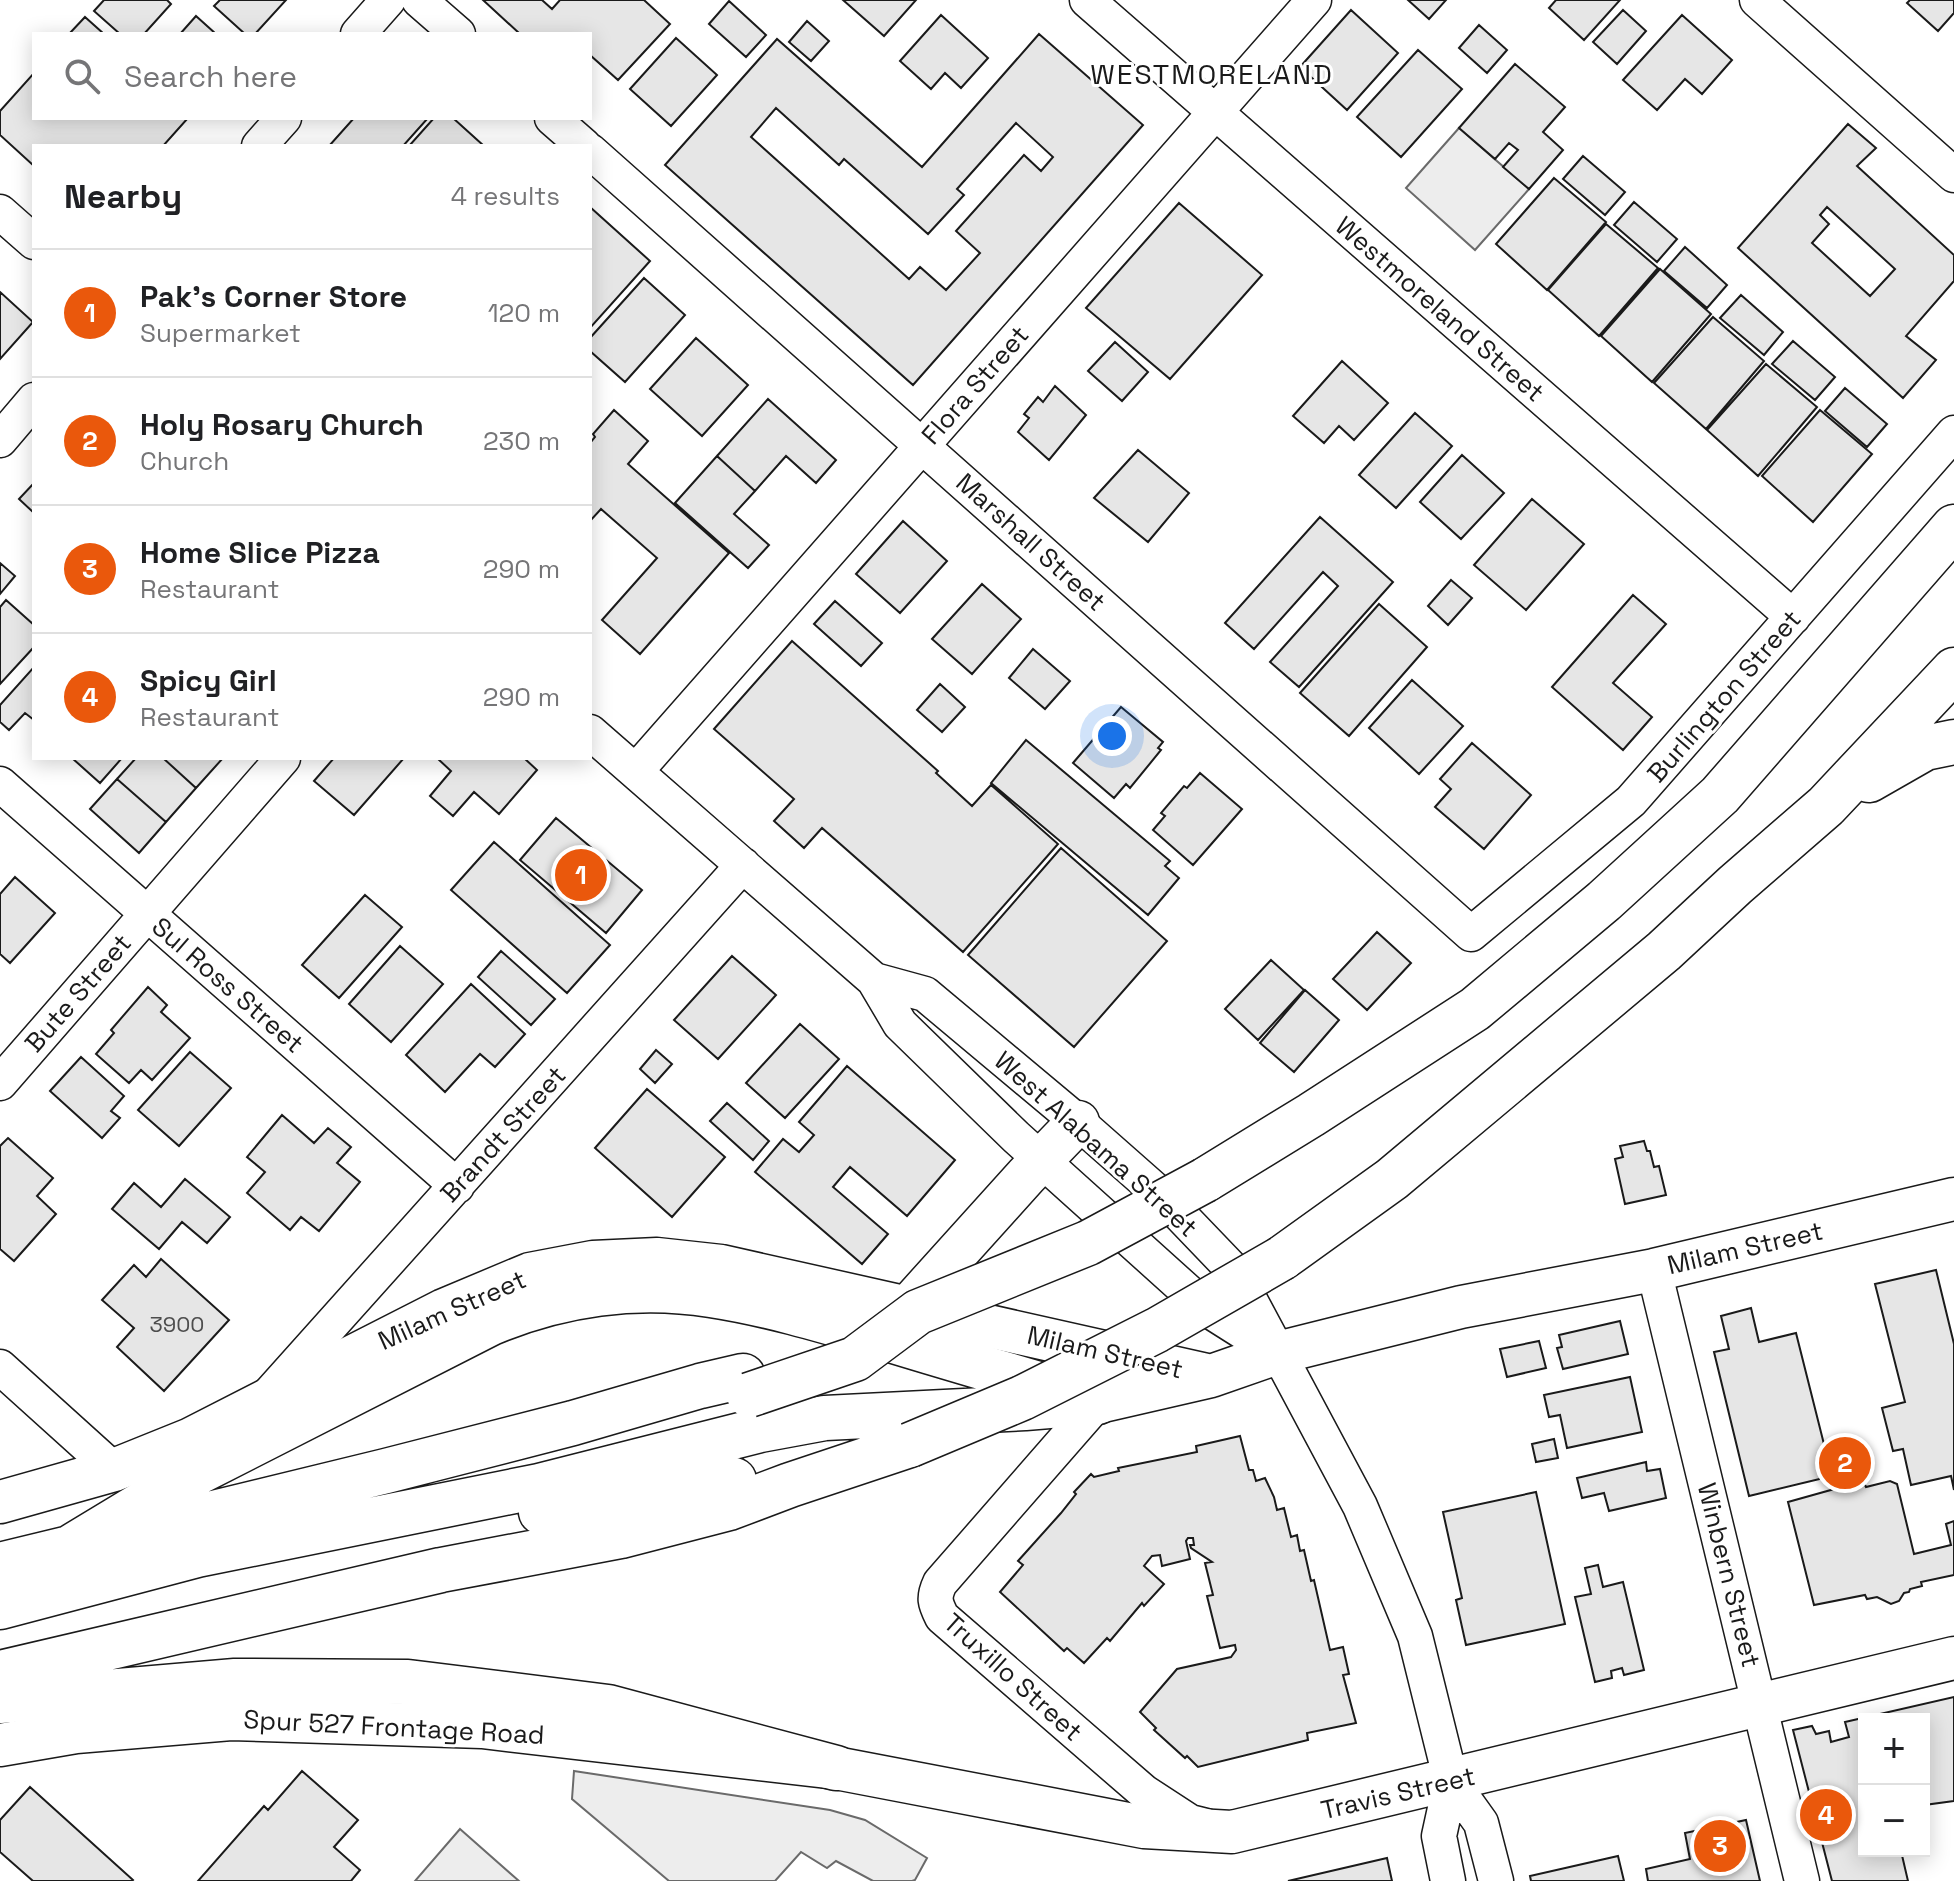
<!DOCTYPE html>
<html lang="en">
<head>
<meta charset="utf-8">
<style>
	:root { --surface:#fff; --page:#f2f2f2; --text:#202124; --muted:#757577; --line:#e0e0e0; --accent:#ea580c }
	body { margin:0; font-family:"Space Grotesk",sans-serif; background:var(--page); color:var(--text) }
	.controls { position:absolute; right:24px; bottom:24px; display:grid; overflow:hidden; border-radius:0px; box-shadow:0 4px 20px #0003 }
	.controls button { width:72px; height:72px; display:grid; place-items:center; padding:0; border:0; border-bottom:2px solid var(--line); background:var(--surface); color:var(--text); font:40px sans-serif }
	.you { position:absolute; left:1112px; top:736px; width:28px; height:28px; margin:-20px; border:6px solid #fff; border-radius:50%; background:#1a73e8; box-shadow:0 0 0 12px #1a73e833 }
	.badge { display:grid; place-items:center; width:52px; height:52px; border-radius:50%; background:var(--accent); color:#fff; font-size:26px; font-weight:700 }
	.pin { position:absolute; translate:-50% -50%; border:4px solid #fff; box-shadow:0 2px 8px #0006 }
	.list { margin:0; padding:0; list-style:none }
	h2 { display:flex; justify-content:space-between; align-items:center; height:104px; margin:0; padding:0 32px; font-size:34px }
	h2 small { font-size:26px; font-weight:400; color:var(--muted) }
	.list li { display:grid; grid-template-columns:52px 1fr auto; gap:24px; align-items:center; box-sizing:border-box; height:128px; padding:0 32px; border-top:2px solid var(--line) }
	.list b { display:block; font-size:30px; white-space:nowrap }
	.list p { margin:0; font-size:26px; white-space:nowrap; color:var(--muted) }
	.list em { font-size:26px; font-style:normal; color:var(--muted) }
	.icon { flex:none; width:44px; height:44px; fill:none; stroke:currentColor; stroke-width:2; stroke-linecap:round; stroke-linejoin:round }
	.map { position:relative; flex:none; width:1954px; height:1881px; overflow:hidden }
	.search { position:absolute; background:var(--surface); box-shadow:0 4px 20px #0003; left:32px; top:32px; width:560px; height:88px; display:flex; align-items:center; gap:20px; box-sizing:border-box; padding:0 28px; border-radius:0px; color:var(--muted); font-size:30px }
	.panel { position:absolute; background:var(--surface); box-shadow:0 4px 20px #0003; left:32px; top:144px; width:560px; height:616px; border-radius:0px }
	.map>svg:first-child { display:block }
	.parking { fill:#ededed; stroke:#6a6a6a; stroke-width:2 }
	.building { fill:#e6e6e6; stroke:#1a1a1a; stroke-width:2; fill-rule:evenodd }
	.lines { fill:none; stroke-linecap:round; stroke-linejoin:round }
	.minor-casing { stroke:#1a1a1a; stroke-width:37 }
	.major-casing { stroke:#1a1a1a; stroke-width:45 }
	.highway-casing { stroke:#1a1a1a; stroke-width:47 }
	.minor { stroke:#fff; stroke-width:34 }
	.major { stroke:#fff; stroke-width:42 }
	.highway { stroke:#fff; stroke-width:44 }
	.highway-bridge-casing { stroke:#1a1a1a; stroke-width:47; stroke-linecap:butt }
	.highway-bridge { stroke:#fff; stroke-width:44 }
	.labels { text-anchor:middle; stroke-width:6; stroke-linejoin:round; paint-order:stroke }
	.number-label { font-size:22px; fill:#4d4d4d }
	.street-label { font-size:26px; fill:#1a1a1a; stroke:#fff }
	.neighbourhood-label { font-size:28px; letter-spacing:2px; fill:#1a1a1a; stroke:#fff }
</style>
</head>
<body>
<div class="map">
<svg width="1954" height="1881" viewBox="0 0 1954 1881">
	<rect width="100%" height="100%" fill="#fff"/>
	<path class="parking" d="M1459 128 1529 189 1475 250 1406 188Z
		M574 1771 830 1810 865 1820 927 1858 915 1880 912 1881H873L836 1861 827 1868 801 1852 775 1881H669L572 1799Z
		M460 1829 519 1881H415Z"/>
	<path class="building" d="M104 0H167L171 4 144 34H120L94 11Z
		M220 0H286L255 34H245L214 6Z
		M483 0H542L552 9 560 0H644L670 24 618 80 590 55V34H520Z
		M843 0H916L884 36Z
		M1408 0H1446L1429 19Z
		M1556 0H1620L1584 40 1549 8Z
		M1910 0H1954V13L1938 31 1907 3Z
		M729 1 766 35 746 57 709 24Z
		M1351 10 1398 53 1347 110 1300 67Z
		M1623 10 1646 31 1617 64 1593 42Z
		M941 15 988 58 961 88 945 73 931 89 900 61Z
		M1682 15 1732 60 1702 94 1685 79 1657 110 1623 80Z
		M196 16 216 34H180Z
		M85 17 104 34H69Z
		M807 21 829 41 811 61 789 42Z
		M1479 25 1507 50 1487 73 1459 48Z
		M1039 34 1143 125 913 385 665 165 777 39 922 167ZM776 108 839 165 844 159 928 234 964 195 957 189 1016 123 1053 157 1041 171 1024 155 956 231 980 253 946 290 920 267 909 279 751 137Z
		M676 38 717 75 671 126 630 89Z
		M1418 50 1462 89 1401 157 1357 117Z
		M1515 64 1565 107 1543 132 1563 150 1529 189 1503 167 1518 150 1509 143 1495 159 1459 128Z
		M34 73V118H188L163 146H34V166L0 135V111Z
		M354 118H428L403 146H329Z
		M434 118H453L484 146H409Z
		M1848 124 1876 148 1857 166 1954 255V281L1906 336 1936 360 1903 398 1738 248ZM1827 207 1895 269 1870 296 1812 243 1829 224 1820 215Z
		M1583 156 1625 192 1605 215 1563 179Z
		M1554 178 1606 222 1547 290 1496 244Z
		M1634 202 1677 239 1657 262 1614 225Z
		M1179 203 1262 275 1170 379 1086 308Z
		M590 207 650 261 590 328Z
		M1606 224 1658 268 1599 336 1548 290Z
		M1685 247 1727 285 1707 308 1664 271Z
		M1660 269 1711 314 1652 382 1601 336Z
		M644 278 685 315 625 382 590 351V338Z
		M0 292 33 322 0 359Z
		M1741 295 1783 332 1764 355 1720 318Z
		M1713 317 1764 361 1706 429 1654 383Z
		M696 338 748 385 702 436 650 389Z
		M1793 341 1835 377 1815 400 1772 364Z
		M1115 342 1148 372 1122 401 1088 371Z
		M1342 361 1388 403 1354 440 1339 426 1324 443 1293 416Z
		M1766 364 1817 407 1758 476 1707 430Z
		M1055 386 1086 415 1049 460 1018 432 1029 418 1024 414 1038 397 1043 402Z
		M1845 388 1887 424 1867 447 1825 411Z
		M768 399 836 460 816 483 786 456 755 491 717 456Z
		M614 410 648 441 628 464 729 553 640 654 602 620 657 558 601 509 590 521V443L595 437 593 434Z
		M1820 410 1872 454 1813 522 1762 476Z
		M1415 413 1452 446 1396 508 1359 475Z
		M1138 450 1189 493 1148 542 1094 498Z
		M1462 455 1504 493 1461 539 1420 502Z
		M717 456 755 491 734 514 769 545 748 568 675 503Z
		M34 483V513L19 499Z
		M1532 499 1584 544 1526 610 1474 565Z
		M1320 517 1393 582 1299 687 1270 662 1338 586 1323 572 1254 649 1225 623Z
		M903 521 947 561 900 613 856 574Z
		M0 563 15 576 0 594Z
		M1451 580 1472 598 1448 625 1428 606Z
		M982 584 1021 619 972 674 932 639Z
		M1633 595 1666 624 1613 683 1652 717 1623 750 1552 687Z
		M6 600 34 625V647L0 684V607Z
		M835 601 882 643 861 666 814 624Z
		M1379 604 1427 647 1349 736 1300 693Z
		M792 641 938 771 936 773 972 806 991 785 1058 844 963 952 822 828 804 848 774 821 794 799 714 729Z
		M1033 649 1070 681 1045 709 1009 678Z
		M34 667V720L25 713 9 730 0 722V705Z
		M1412 680 1463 726 1419 774 1369 728Z
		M940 684 965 707 942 732 917 710Z
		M1121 707 1163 742 1158 748 1161 750 1130 788 1126 784 1114 798 1073 763Z
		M1026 740 1170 861 1165 866 1179 878 1148 915 991 783Z
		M1472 743 1531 795 1484 849 1435 807 1451 789 1440 779Z
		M72 758H122L100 783Z
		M136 758H163L196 788 166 822 117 779Z
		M163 758H223L196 788Z
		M334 758H404L354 815 314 781Z
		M437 758H524L537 770 499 814 474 792 453 816 430 796 451 771Z
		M1200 773 1242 809 1193 865 1153 830 1165 816 1161 813 1184 786 1187 788Z
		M117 779 166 822 139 853 90 809Z
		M556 818 642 890 606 933 520 860Z
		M494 842 610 945 567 993 451 890Z
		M1061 848 1167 941 1074 1047 968 955Z
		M15 877 55 913 10 963 0 954V894Z
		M365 895 402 927 339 998 302 965Z
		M1377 932 1411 963 1367 1010 1333 979Z
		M400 946 443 984 391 1042 349 1004Z
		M501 951 555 999 531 1025 478 977Z
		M732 956 776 995 718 1059 674 1020Z
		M1271 960 1304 990 1258 1040 1225 1009Z
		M471 984 525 1034 495 1067 480 1054 445 1092 406 1055Z
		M148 987 167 1005 161 1012 190 1038 152 1080 141 1070 129 1083 96 1054 114 1033 111 1030Z
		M1305 990 1339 1020 1294 1072 1260 1043Z
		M800 1024 839 1059 785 1118 746 1083Z
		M656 1050 672 1064 655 1083 640 1069Z
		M190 1052 231 1088 179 1146 138 1110Z
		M81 1057 124 1096 111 1111 120 1118 102 1138 50 1091Z
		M847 1066 955 1160 907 1216 850 1167 833 1187 888 1234 862 1264 755 1172 783 1139 799 1152 814 1135 799 1122Z
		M647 1089 725 1157 672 1217 595 1148Z
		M727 1103 769 1141 753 1160 710 1121Z
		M282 1115 314 1143 328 1128 351 1147 337 1163 360 1182 319 1231 301 1217 290 1230 247 1193 265 1172 247 1157Z
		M8 1138 53 1178 37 1196 56 1214 14 1261 0 1249V1146Z
		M1644 1141 1647 1151H1650L1654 1167 1659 1166 1666 1195 1625 1204 1615 1159 1623 1157 1620 1146Z
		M185 1179 230 1217 207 1243 182 1222 159 1249 112 1209 134 1183 161 1207Z
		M161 1259 229 1320 164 1391 117 1347 134 1328 102 1300 134 1265 146 1277Z
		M1936 1270 1954 1344V1490L1951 1476 1911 1485 1903 1449 1893 1451 1882 1408 1905 1402 1875 1284Z
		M1751 1308 1759 1342 1796 1333 1832 1476 1749 1496 1714 1352 1729 1349 1721 1316Z
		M1620 1321 1628 1354 1563 1369 1557 1348 1562 1347 1559 1335Z
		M1539 1341 1546 1368 1507 1377 1500 1349Z
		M1630 1377 1642 1432 1567 1448 1560 1415 1549 1417 1544 1395Z
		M1240 1436 1249 1470H1253L1256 1481 1265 1478 1274 1497 1277 1510 1284 1508 1291 1537 1297 1535 1300 1551 1304 1550 1311 1581 1314 1580 1330 1650 1343 1647 1349 1674 1343 1675 1356 1723 1307 1733 1308 1740 1198 1767 1187 1756 1185 1758 1154 1730 1156 1728 1140 1712 1177 1669 1231 1657 1236 1650 1235 1645 1220 1648 1207 1596 1213 1595 1205 1563 1212 1562 1191 1548 1190 1545H1194L1193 1538H1188L1186 1541 1190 1559 1162 1566 1160 1555 1152 1556 1144 1566 1164 1584 1144 1606 1142 1603 1110 1641 1107 1638 1084 1663 1067 1648 1064 1651 1000 1592 1023 1565 1018 1561 1061 1513 1076 1494 1074 1492 1091 1474 1094 1477 1119 1471 1118 1468 1197 1452 1196 1446Z
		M1554 1439 1558 1458 1536 1462 1532 1444Z
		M1646 1462 1647 1471 1660 1469 1666 1498 1609 1511 1604 1493 1582 1498 1577 1478Z
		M1863 1481 1866 1487 1890 1481 1897 1484 1914 1554 1951 1545 1946 1524 1954 1521V1575L1921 1582 1922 1586 1910 1589 1909 1592 1904 1593 1899 1601 1891 1604 1877 1597 1867 1599 1865 1595 1814 1605 1788 1502Z
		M1536 1492 1565 1624 1466 1645 1456 1600 1462 1598 1443 1512Z
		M1598 1565 1603 1587 1623 1582 1644 1670 1624 1675 1622 1668 1611 1671 1612 1678 1595 1682 1575 1597 1591 1594 1585 1568Z
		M1954 1697V1801L1924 1805V1719H1864V1851H1901L1908 1881H1832L1793 1730 1812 1726 1816 1734 1829 1731 1831 1742 1849 1737 1845 1722Z
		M302 1771 358 1820 334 1847 360 1870 351 1881H198L264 1806 268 1810Z
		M30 1787 133 1880 132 1881H33L0 1852V1820Z
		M1746 1820 1760 1881H1648L1646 1869 1690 1859 1685 1833Z
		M1618 1856 1624 1881H1531L1530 1876Z
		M1387 1858 1392 1881H1288Z"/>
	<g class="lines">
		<defs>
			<path id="minor" d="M419 0 458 34
				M1087 0 1793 617
				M1757 0 1954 175
				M358 34 388 0
				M552 118 584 146
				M259 146 284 118
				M590 151 1471 934 1631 801 1954 433
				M0 212 34 242
				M0 440 34 400
				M590 732 874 980 900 1024 1016 1137 1207 1309 1275 1352
				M636 771 1314 0
				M0 784 457 1186
				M874 980 925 994 1078 1122 1163 1197 1235 1272 1360 1506 1415 1636 1451 1781 1481 1823 1496 1881
				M0 1083 283 758
				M1654 1270 1802 1881
				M0 1367 114 1470
				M271 1392 743 865
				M1098 1402 940 1583C933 1598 935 1603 942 1617L1144 1792 1190 1822 1206 1826
				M1448 1881 1439 1836 1451 1781"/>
			<path id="major" d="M907 1308 1026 1176 1078 1122
				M1098 1402 1211 1376 1277 1353 1461 1307 1654 1270 1954 1199
				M0 1502 114 1470 191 1439 444 1310 530 1274 593 1262 657 1259 721 1266 1211 1376
				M0 1745 76 1732 231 1719 482 1727 836 1768 1144 1827 1232 1832 1954 1658"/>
			<path id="highway" d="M1869 780 1925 748 1954 742
				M1205 1180 1311 1115 1475 1009 1604 901 1720 795 1954 527
				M1282 1258 1392 1179 1664 951 1735 885 1826 806 1954 670
				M541 1512 734 1480
				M71 1547 175 1484 491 1323C560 1294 636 1283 711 1295 770 1304 829 1322 887 1339 949 1358 1011 1376 1073 1394
				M0 1565 386 1471 573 1423 700 1386 743 1376
				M0 1607 197 1555 539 1486 760 1430 825 1418 1025 1408 1098 1402
				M0 1673 441 1570 621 1536 729 1508 790 1485 910 1445
				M0 1701 235 1681 408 1682 608 1707 836 1768"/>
		</defs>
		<use href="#minor" class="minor-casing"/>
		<use href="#major" class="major-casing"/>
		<use href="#highway" class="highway-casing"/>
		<use href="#minor" class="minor"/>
		<use href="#major" class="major"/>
		<use href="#highway" class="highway"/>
		<defs>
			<path id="highway-bridge" d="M749 1395 855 1359 918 1312 1088 1243 1205 1180
				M910 1445 1022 1398 1157 1330 1282 1258"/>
		</defs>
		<use href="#highway-bridge" class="highway-bridge-casing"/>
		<use href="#highway-bridge" class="highway-bridge"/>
	</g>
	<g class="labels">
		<g class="number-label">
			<text x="177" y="1332">3900</text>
		</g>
		<g class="street-label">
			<text transform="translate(1440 309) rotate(41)" y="9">Westmoreland Street</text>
			<text transform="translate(975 385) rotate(-49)" y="9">Flora Street</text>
			<text transform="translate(1031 542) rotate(42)" y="9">Marshall Street</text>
			<text transform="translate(1724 696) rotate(-49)" y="9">Burlington Street</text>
			<text transform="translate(228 985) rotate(41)" y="9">Sul Ross Street</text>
			<text transform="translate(78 993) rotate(-49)" y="9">Bute Street</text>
			<text transform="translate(503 1134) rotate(-48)" y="9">Brandt Street</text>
			<text transform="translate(1096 1144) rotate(42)" y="9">West Alabama Street</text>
			<text transform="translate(1745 1248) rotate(-13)" y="9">Milam Street</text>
			<text transform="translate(452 1310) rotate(-24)" y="9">Milam Street</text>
			<text transform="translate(1105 1352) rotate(13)" y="9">Milam Street</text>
			<text transform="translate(1729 1575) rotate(76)" y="9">Winbern Street</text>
			<text transform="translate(1013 1677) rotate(42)" y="9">Truxillo Street</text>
			<text transform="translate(394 1727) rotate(3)" y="9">Spur 527 Frontage Road</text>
			<text transform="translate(1398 1793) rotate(-13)" y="9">Travis Street</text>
		</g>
		<g class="neighbourhood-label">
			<text x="1212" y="84">WESTMORELAND</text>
		</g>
	</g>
</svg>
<div class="controls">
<button>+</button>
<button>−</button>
</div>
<div class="you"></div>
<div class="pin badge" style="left:581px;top:875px">1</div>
<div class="pin badge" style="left:1845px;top:1463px">2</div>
<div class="pin badge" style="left:1720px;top:1846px">3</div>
<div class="pin badge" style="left:1826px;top:1815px">4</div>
<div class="search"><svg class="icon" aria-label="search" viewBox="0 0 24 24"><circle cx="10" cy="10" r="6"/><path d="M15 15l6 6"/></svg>Search here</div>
<section class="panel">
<h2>Nearby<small>4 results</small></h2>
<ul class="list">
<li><span class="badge">1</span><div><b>Pak's Corner Store</b><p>Supermarket</p></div><em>120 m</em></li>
<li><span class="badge">2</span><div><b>Holy Rosary Church</b><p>Church</p></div><em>230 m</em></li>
<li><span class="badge">3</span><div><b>Home Slice Pizza</b><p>Restaurant</p></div><em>290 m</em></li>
<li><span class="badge">4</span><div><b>Spicy Girl</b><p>Restaurant</p></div><em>290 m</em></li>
</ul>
</section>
</div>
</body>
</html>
